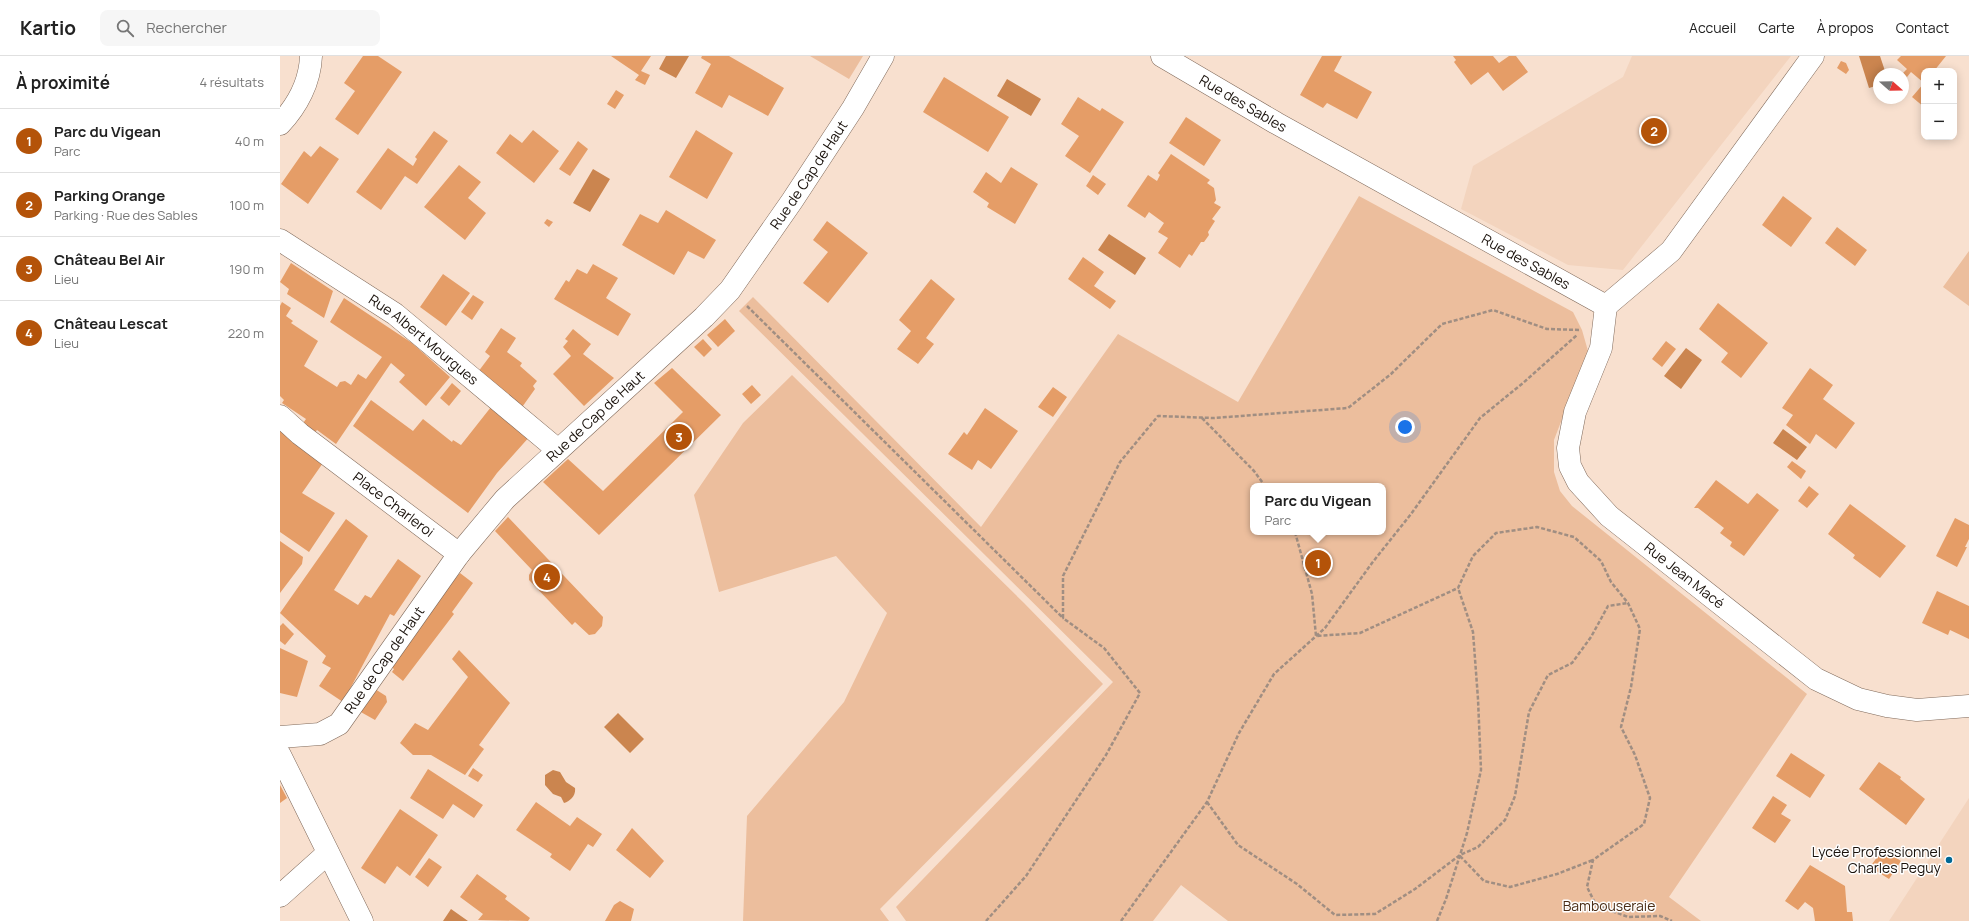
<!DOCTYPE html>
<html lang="fr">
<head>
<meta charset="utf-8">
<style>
	:root { --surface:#fff; --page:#f6f6f6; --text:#222; --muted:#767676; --line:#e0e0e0; --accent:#b45309 }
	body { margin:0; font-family:Manrope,sans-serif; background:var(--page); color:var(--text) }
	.controls { position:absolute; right:12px; top:12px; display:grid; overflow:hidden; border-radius:8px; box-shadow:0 2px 10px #0003 }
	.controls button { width:36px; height:36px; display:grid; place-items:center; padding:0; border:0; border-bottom:1px solid var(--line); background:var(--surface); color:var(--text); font:20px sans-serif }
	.compass { position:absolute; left:1593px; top:12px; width:36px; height:36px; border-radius:50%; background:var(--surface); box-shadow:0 2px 10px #0003; rotate:110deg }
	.you { position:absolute; left:1125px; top:371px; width:14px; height:14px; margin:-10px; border:3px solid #fff; border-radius:50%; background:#1a73e8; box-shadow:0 0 0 6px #1a73e833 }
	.badge { display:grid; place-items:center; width:26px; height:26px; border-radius:50%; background:var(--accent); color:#fff; font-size:13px; font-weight:700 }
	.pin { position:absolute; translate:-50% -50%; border:2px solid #fff; box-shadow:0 1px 4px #0006 }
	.popup { position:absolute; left:970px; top:427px; width:136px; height:52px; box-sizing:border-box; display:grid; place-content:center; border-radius:8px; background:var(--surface); filter:drop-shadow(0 1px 3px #0005); font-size:13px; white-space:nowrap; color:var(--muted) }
	.popup b { font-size:15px; color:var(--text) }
	.popup::after { content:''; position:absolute; left:50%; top:100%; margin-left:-8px; border:8px solid transparent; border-top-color:var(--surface) }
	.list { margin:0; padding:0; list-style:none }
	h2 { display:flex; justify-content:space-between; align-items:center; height:52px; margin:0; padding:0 16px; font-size:17px }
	h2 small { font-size:13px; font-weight:400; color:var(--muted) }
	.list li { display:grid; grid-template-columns:26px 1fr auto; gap:12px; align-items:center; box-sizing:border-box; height:64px; padding:0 16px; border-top:1px solid var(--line) }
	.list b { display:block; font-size:15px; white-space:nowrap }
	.list p { margin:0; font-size:13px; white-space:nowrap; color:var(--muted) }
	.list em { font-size:13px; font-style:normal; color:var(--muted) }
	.icon { flex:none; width:22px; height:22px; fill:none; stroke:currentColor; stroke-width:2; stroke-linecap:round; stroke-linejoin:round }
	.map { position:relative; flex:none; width:1689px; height:865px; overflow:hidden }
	header { display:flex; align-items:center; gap:24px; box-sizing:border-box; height:56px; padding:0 20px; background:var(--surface); border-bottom:1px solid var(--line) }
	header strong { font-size:19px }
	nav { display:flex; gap:22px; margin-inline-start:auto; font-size:14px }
	.search { width:280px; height:36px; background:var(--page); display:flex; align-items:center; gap:10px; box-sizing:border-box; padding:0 14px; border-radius:8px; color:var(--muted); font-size:15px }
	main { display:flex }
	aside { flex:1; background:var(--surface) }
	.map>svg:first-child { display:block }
	.built { fill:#f3d4be }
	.green { fill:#ecbe9d; fill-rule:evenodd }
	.water { fill:#cb854f }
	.building { fill:#e59d67 }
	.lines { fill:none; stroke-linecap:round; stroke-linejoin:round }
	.minor-casing { stroke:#806a5b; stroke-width:23 }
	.path { stroke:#a08e82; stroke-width:2.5; stroke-dasharray:4 2; stroke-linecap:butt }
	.minor { stroke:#fff; stroke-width:22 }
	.poi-dot { fill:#006895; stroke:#fff; stroke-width:1.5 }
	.labels { text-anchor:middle; stroke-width:3; stroke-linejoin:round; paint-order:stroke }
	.street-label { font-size:14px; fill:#19110b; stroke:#fff }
	.poi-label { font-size:14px; fill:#19110b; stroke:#fff; text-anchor:end }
	.park-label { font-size:14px; fill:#4b2d16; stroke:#fff }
</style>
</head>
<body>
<header>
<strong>Kartio</strong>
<div class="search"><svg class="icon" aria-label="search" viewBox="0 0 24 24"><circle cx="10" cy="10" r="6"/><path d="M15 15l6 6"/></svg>Rechercher</div>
<nav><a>Accueil</a><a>Carte</a><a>À propos</a><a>Contact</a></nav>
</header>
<main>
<aside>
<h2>À proximité<small>4 résultats</small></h2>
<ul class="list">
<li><span class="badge">1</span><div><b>Parc du Vigean</b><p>Parc</p></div><em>40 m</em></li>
<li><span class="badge">2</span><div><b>Parking Orange</b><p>Parking · Rue des Sables</p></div><em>100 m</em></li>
<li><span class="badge">3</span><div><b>Château Bel Air</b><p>Lieu</p></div><em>190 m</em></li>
<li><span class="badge">4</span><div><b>Château Lescat</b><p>Lieu</p></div><em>220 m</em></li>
</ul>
</aside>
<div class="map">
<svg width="1689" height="865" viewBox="0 0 1689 865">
	<rect width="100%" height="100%" fill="#f8e0cf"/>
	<path class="built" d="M1352 0H1511L1343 214 1288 209 1181 153 1193 110 1343 21Z
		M1689 742V865H1609Z"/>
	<path class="green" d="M530 0H583L569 23Z
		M1079 140 1293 256 1302 274 1308 295 1274 384V416L1280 435 1292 450 1527 638 1389 841 1421 865H948L901 829 873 865H626L616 851 833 626 459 255 473 241 701 471 838 278 958 346ZM973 430H1103V476H973Z
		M1689 195V250L1663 231Z
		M512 319 744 547 823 628 600 853 609 865H463L467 760 564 646 607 557 556 500 439 536 414 439 463 367Z"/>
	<path class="water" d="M386 0H409L396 22 379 13Z
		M1579 0H1600L1606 18H1599V29L1589 32Z
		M727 23 761 43 751 60 717 40Z
		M313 113 330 123 310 156 293 147Z
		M829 178 866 202 855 219 818 194Z
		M1406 292 1422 304 1401 333 1384 320Z
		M1503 373 1527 391 1517 404 1493 387Z
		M338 657 364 683 350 697 324 671Z
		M273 714 280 716 286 726 295 732C296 739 291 745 284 747L281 741 273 738 265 729V719Z
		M171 853 188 865H163Z"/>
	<path class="building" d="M83 0H98L122 16 78 79 55 63 75 35 64 27Z
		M331 0H371L361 15 370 19 365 29 355 24 359 19Z
		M422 0H449L504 32 488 60 449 39 442 52 415 37 431 8 421 2Z
		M1042 0H1062L1054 15 1092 36 1077 63 1047 47 1043 52 1020 39Z
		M1173 0H1213L1219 7 1229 0H1236L1248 16 1223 35 1208 16 1191 29 1174 6 1176 4Z
		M1621 0H1666L1654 15H1644V27L1631 16 1627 21 1623 17 1627 13 1617 4Z
		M1561 5 1566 7 1569 14 1566 18 1557 12Z
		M664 21 729 61 708 96 643 56Z
		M1644 27V51L1632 41Z
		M336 34 344 39 335 53 327 48Z
		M798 41 820 55 822 52 844 66 810 117 785 100 799 80 781 68Z
		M906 61 941 84 924 110 889 87Z
		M253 74 279 95 254 127 216 97 230 78 242 87Z
		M416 74 453 97 427 143 389 121Z
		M154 75 168 85 137 128 125 120 101 154 76 136 108 92 133 110 137 103 135 101Z
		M298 85 308 93 290 120 279 113Z
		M40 90 59 103 28 148 1 128 24 95 31 101Z
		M891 98 930 124 927 127 934 132 936 144 934 147 941 151 932 163 935 165 928 176 929 179 924 186H921L912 200 909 198 900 212 878 197 888 182 878 176 884 167 869 156 865 162 847 150 868 119 877 125 880 119 878 117Z
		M179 109 201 126 188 142 206 157 185 184 144 151Z
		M731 111 758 128 735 168 707 151 709 147 693 136 706 116 721 127Z
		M813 119 826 128 818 139 806 130Z
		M1503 140 1532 162 1511 191 1482 169Z
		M386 154 436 184 424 203 408 195 394 219 342 189 360 158 378 167Z
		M267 163 273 166 269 171 264 167Z
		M547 165 588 197 548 247 523 227 548 196 533 184Z
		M1557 171 1587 194 1575 210 1545 187Z
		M803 201 824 216 814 230 836 245 830 253 788 223Z
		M11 207 53 235 44 262 7 238 9 233 0 226Z
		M313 208 338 222 326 242 351 258 338 280 274 243 286 224 289 226 297 213 307 218Z
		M163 218 190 237 166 270 140 251Z
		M651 223 675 243 646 282 654 288 638 308 617 293 631 275 619 264Z
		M193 239 204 246 192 264 181 256Z
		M64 242 132 287 170 321 146 350 119 326 125 319 111 307 56 388 37 374 33 379 21 370 26 363 2 347 4 344 0 340V250L2 246 11 252 6 260 13 265 11 267 38 285 24 310 57 331 60 326 65 325 71 329 78 318 86 323 102 301 50 266Z
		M1438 247 1488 287 1461 322 1441 306 1448 297 1419 273Z
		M445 263 455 275 438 291 427 279Z
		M221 272 236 282 227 296 242 307 240 310 257 325 253 330 255 333 240 354 195 320 210 300 205 296Z
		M293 273 311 288 303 298 334 322 304 350 273 318 291 300 283 291 288 285 285 283Z
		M423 283 432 293 424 301 414 291Z
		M1386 285 1396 293 1382 311 1372 303Z
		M392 312 441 359 319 479 263 426 288 403 323 435 403 356 374 327Z
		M1530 312 1553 329 1543 343 1575 367 1556 393 1536 378 1530 388 1506 369 1513 359 1502 352Z
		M172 327 181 335 169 350 160 342Z
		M472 329 481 339 471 348 462 338Z
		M773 331 787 341 773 361 758 351Z
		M91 344 133 375 143 363 172 386 173 384 181 389 211 351 251 379 217 417 188 457 73 370Z
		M705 352 738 375 711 413 698 404 692 414 668 398 684 376 687 379Z
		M0 372 45 404 22 437 55 457 29 496 0 476Z
		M1512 405 1526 415 1521 423 1507 411Z
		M1436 424 1468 448 1477 437 1499 454 1464 500 1450 490 1452 486 1440 477 1444 472 1418 452H1414Z
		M1529 430 1539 438 1527 452 1518 445Z
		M1570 448 1626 490 1600 522 1573 502 1575 499 1548 478Z
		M228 461 323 561 322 570 315 578 309 579 295 566 292 569 249 524V519L252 514 215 475Z
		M1675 462 1689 469V483L1685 491H1687L1677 511 1656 500Z
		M66 463 88 480 54 534 78 549 85 539 91 542 118 503 141 520 114 560 110 558 63 646 39 630 51 612 42 607 46 600 0 557Z
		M0 485 23 501 22 508 0 537Z
		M180 517 193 527 172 556 174 558 123 625 112 616 114 613 110 610 156 545Z
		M1657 535 1689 550V583L1670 574 1668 579 1642 567Z
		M3 567 14 578 5 589 0 585V570Z
		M0 592 28 605 17 641 0 637Z
		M179 594 230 647 199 689 204 693 185 719 151 699H133L120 687 135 667 148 674 188 621 172 603Z
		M95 633 106 640 107 646 95 664 79 655Z
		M1511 697 1545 719 1530 742 1496 720Z
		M1599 706 1621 721 1620 723 1645 743 1626 769 1579 733Z
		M193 712 203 719 198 726 188 720Z
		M148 713 203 749 194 762 173 748 163 763 130 742Z
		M0 729 7 742 0 747Z
		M1493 740 1507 749 1501 758 1511 764 1495 787 1472 772Z
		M256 746 290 770 297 761 322 778 313 791 308 788 290 815 270 801 272 798 236 774Z
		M120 753 158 779 130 820 117 810 105 828 81 812Z
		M352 772 384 805 370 822 336 794Z
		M1603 793 1621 805 1609 823 1590 811Z
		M149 802 162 811 148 831 135 821Z
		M1530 809 1565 830 1567 856H1572L1573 865H1535L1533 852 1525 846 1518 854 1505 845Z
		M197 818 227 840 225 843 250 862 248 865 198 864 203 858 180 841Z
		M340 845 354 853 351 865H325L334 849Z"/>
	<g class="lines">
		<defs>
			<g id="minor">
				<path id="s1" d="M882 0 996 67 1326 250"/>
				<path d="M0 68C17 50 30 26 31 0"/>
				<path id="s2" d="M0 184 115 258 278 394"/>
				<path id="s3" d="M1326 250 1321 292 1295 356 1288 392 1290 410 1298 426 1329 460 1536 623 1578 643 1607 650 1637 654 1689 650"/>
				<path d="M1326 250 1391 195 1533 0"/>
				<path id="s4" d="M0 360 20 378 179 498"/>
				<path id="s5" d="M0 681 40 678 59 668 179 498 225 443 424 261 450 234 512 145 573 52 603 0"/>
				<path d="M0 699 82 865"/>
				<path d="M0 840 48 797"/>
			</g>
		</defs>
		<use href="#minor" class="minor-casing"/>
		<path class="path" d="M467 250 783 562V520L840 406 878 360 934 362 1068 352 1111 318 1162 268 1213 254 1267 273 1300 274
			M922 362 974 415 985 430
			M1015 476 1032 538 1036 580 1080 577 1178 532 1193 500 1216 477 1257 471 1294 481 1321 505 1331 526 1348 547 1360 573 1351 631 1341 671 1355 699 1370 742 1364 768 1313 804 1307 831 1316 849 1348 861 1380 860 1392 865
			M927 746 958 789 1017 828 1055 859 1095 858 1135 833 1180 799 1198 791 1225 764 1235 740 1249 656 1268 619 1292 607 1311 581 1328 550 1348 547
			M1180 800 1204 825 1230 831 1277 818 1313 804
			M706 865 746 820 826 699 860 637 824 592 783 562
			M841 865 927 746 959 677 994 618 1045 572 1092 507 1131 458 1200 362 1243 327 1297 279
			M1157 865 1166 843 1187 777 1201 714 1198 643 1193 576 1178 532"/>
		<use href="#minor" class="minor"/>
	</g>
	<circle class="poi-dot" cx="1669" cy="804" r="4"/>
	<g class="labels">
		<g class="street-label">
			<text dy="5" stroke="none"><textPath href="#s1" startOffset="94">Rue des Sables</textPath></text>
			<text dy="5" stroke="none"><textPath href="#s5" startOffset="788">Rue de Cap de Haut</textPath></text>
			<text dy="5" stroke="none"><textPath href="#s1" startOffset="418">Rue des Sables</textPath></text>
			<text dy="5" stroke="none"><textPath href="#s2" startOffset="175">Rue Albert Mourgues</textPath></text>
			<text dy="5" stroke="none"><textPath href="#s5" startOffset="464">Rue de Cap de Haut</textPath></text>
			<text dy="5" stroke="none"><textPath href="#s4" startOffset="144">Place Charleroi</textPath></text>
			<text dy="5" stroke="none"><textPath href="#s3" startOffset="326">Rue Jean Macé</textPath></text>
			<text dy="5" stroke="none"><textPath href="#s5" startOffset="140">Rue de Cap de Haut</textPath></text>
		</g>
		<g class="poi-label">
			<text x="1661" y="801">Lycée Professionnel<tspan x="1661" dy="16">Charles Peguy</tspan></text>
		</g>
		<g class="park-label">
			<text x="1329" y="855">Bambouseraie</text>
		</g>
	</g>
</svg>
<div class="controls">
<button>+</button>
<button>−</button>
</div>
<svg class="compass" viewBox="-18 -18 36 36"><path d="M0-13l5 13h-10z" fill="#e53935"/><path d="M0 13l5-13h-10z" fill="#767676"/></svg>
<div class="you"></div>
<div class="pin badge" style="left:1038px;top:507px">1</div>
<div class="popup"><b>Parc du Vigean</b>Parc</div>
<div class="pin badge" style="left:1374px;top:75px">2</div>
<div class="pin badge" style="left:399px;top:381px">3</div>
<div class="pin badge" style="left:267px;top:521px">4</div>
</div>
</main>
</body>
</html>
